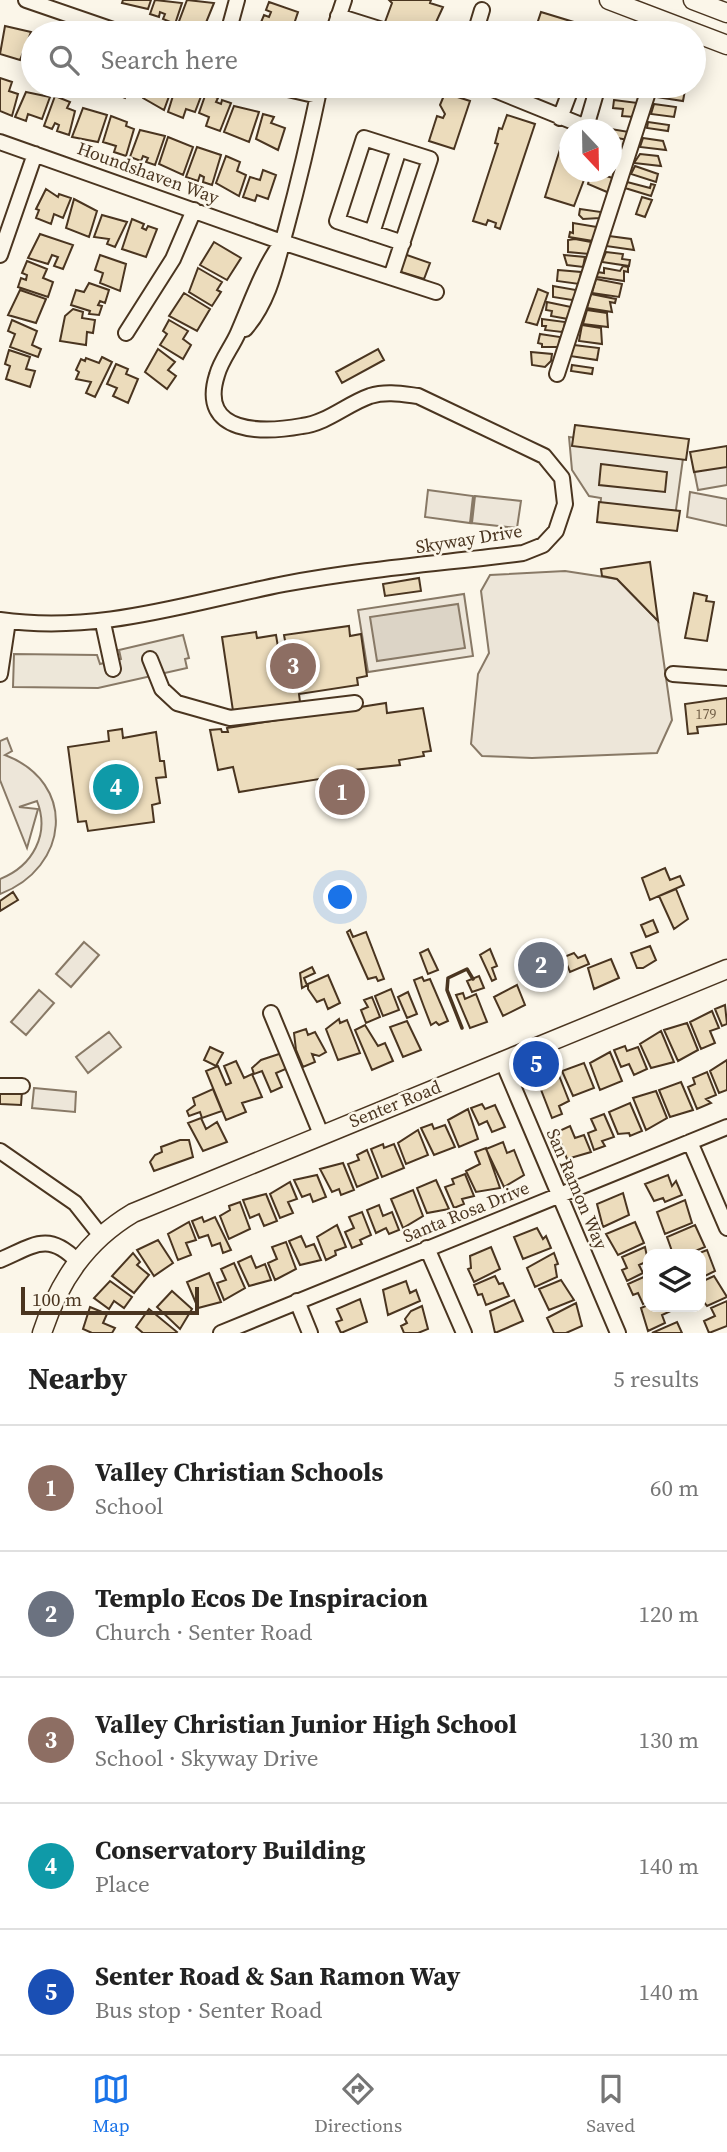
<!DOCTYPE html>
<html lang="en">
<head>
<meta charset="utf-8">
<style>
	:root { --surface:#fff; --page:#f2f2f2; --text:#222; --muted:#767676; --line:#e0e0e0; --accent:#1a73e8 }
	body { margin:0; font-family:"Source Serif 4",serif; background:var(--page); color:var(--text) }
	.controls { position:absolute; right:21px; bottom:21px; display:grid; overflow:hidden; border-radius:14px; box-shadow:0 4px 18px #0003 }
	.controls button { width:63px; height:63px; display:grid; place-items:center; padding:0; border:0; border-bottom:2px solid var(--line); background:var(--surface); color:var(--text); font:35px sans-serif }
	.compass { position:absolute; left:559px; top:119px; width:63px; height:63px; border-radius:50%; background:var(--surface); box-shadow:0 4px 18px #0003; rotate:158deg }
	.scale { position:absolute; left:21px; bottom:18px; width:178px; box-sizing:border-box; padding-left:7px; border:4px solid #4a3520; border-top:0; font-size:19px; line-height:24px; white-space:nowrap; color:#4a3520; -webkit-text-stroke:5px #fbf6e9; paint-order:stroke }
	.you { position:absolute; left:341px; top:898px; width:24px; height:24px; margin:-18px; border:5px solid #fff; border-radius:50%; background:#1a73e8; box-shadow:0 0 0 10px #1a73e833 }
	.badge { display:grid; place-items:center; width:46px; height:46px; border-radius:50%; background:var(--accent); color:#fff; font-size:23px; font-weight:700 }
	.pin { position:absolute; translate:-50% -50%; border:4px solid #fff; box-shadow:0 2px 7px #0006 }
	.list { margin:0; padding:0; list-style:none }
	h2 { display:flex; justify-content:space-between; align-items:center; height:91px; margin:0; padding:0 28px; font-size:30px }
	h2 small { font-size:23px; font-weight:400; color:var(--muted) }
	.list li { display:grid; grid-template-columns:46px 1fr auto; gap:21px; align-items:center; box-sizing:border-box; height:126px; padding:0 28px; border-top:2px solid var(--line) }
	.list b { display:block; font-size:26px; white-space:nowrap }
	.list p { margin:0; font-size:23px; white-space:nowrap; color:var(--muted) }
	.list em { font-size:23px; font-style:normal; color:var(--muted) }
	.icon { flex:none; width:38px; height:38px; fill:none; stroke:currentColor; stroke-width:2; stroke-linecap:round; stroke-linejoin:round }
	.map { position:relative; flex:none; width:727px; height:1333px; overflow:hidden }
	.search { position:absolute; background:var(--surface); box-shadow:0 4px 18px #0003; left:21px; right:21px; top:21px; height:77px; display:flex; align-items:center; gap:18px; box-sizing:border-box; padding:0 24px; border-radius:38px; color:var(--muted); font-size:26px }
	.sheet { height:721px; background:var(--surface) }
	nav { display:flex; justify-content:space-around; align-items:center; box-sizing:border-box; height:98px; border-top:2px solid var(--line); background:var(--surface); font-size:19px; color:var(--muted) }
	nav a { display:grid; justify-items:center; gap:4px }
	nav .on { color:var(--accent) }
	.map>svg:first-child { display:block }
	.green { fill:#ede6d9; stroke:#887966; stroke-width:2 }
	.parking { fill:#ede7d9; stroke:#887966; stroke-width:2 }
	.water { fill:#dcd4c6; stroke:#887966; stroke-width:2 }
	.building { fill:#ecdcbc; stroke:#4a3520; stroke-width:2 }
	.lines { fill:none; stroke-linecap:round; stroke-linejoin:round }
	.minor-casing { stroke:#4a3520; stroke-width:18 }
	.major-casing { stroke:#4a3520; stroke-width:21 }
	.minor { stroke:#fbf6e9; stroke-width:14 }
	.major { stroke:#fbf6e9; stroke-width:18 }
	.wall { stroke:#4a3520; stroke-width:3.5 }
	.labels { text-anchor:middle; stroke-width:5; stroke-linejoin:round; paint-order:stroke }
	.number-label { font-size:14px; fill:#725f47 }
	.street-label { font-size:18px; fill:#4a3520; stroke:#fbf6e9 }
</style>
</head>
<body>
<div class="map">
<svg width="727" height="1333" viewBox="0 0 727 1333">
	<rect width="100%" height="100%" fill="#fbf6e9"/>
	<path class="green" d="M727 459V485L698 490 693 465Z
		M428 490 473 496 470 523 425 517Z
		M690 492 727 499V526L687 517Z
		M475 496 521 501 517 528 472 523Z
		M565 571 617 579 658 621 672 720 657 753 532 758 482 756 471 744 478 674 489 653 481 591 490 575Z
		M464 594 473 656 368 672 358 610Z
		M7 738 12 751 5 755C78 783 69 868 0 894V879C33 866 50 834 37 801L19 807 38 809 27 848 0 780V741Z
		M84 942 99 955 71 987 56 974Z
		M39 990 54 1003 26 1035 11 1022Z
		M109 1032 121 1047 88 1073 76 1057Z
		M34 1088 76 1092 75 1112 32 1108Z"/>
	<path class="parking" d="M569 437 684 451 675 517 600 508 601 498 589 496 572 470Z
		M183 635 189 658 185 659 187 668 98 688 13 687 14 654 97 655 100 664 121 659 119 650Z"/>
	<path class="water" d="M458 604 465 648 377 661 370 617Z"/>
	<path class="building" d="M123 0H151L148 9 122 3Z
		M155 0 182 3 175 24 163 19 165 14 160 12 159 17 150 14Z
		M187 0 214 3 205 25 212 28 210 33 195 29 197 25 192 23 190 29 178 24Z
		M389 0H431L430 3 443 7 431 33H420L385 22 392 3Z
		M269 2 298 12 293 27 284 24 280 33 259 27 264 15 269 17 271 12 266 10Z
		M541 12 577 23 573 33H534Z
		M5 26 31 32 20 60 0 54Z
		M0 78 12 82 9 91 18 94 12 116 0 111Z
		M112 86H140L138 92 128 89 125 98 110 92Z
		M166 86 172 88 164 110 143 98 144 86Z
		M176 86H186L184 91 189 93 191 87 203 91 195 112 186 109 183 118 168 112Z
		M619 86H635L642 87 639 96 621 94Z
		M658 86 685 90 683 101 656 97Z
		M26 92 50 97 42 119 28 114 26 121 15 117Z
		M206 93 218 98 216 102 221 104 222 100 231 103 220 131 206 126 209 117 199 113Z
		M445 93 470 101 454 149 429 141 437 116 443 118 445 114 440 105Z
		M55 96 70 102 67 108 75 111 69 135 57 131 59 125 55 123 52 129 44 126Z
		M614 100 638 103 634 117 622 116 623 109 613 108Z
		M654 104 676 107 674 117 651 114Z
		M234 106 259 112 249 142 224 132Z
		M83 108 107 115 98 142 72 137Z
		M263 114 274 117 271 123 285 128 278 150 256 139Z
		M507 115 535 124 500 229 495 227 496 223 488 220 486 225 473 221 498 144 495 143 499 128 502 129Z
		M111 116 127 122 126 126 134 129 126 156 114 152 116 146 103 142Z
		M648 122 669 125 668 131 647 128Z
		M605 128 629 132 628 140 612 137V130Z
		M140 130 165 136 155 165 146 162 148 158 143 156 141 161 130 157Z
		M168 137 193 147 183 175 159 164Z
		M643 138 663 141 666 150 640 147Z
		M562 143 570 146V172H587L574 206 545 197Z
		M197 147 221 155 212 185 203 182 204 177 200 175 198 181 186 177Z
		M640 154 658 156 661 166 634 163Z
		M226 156 240 162 237 171 246 175 239 196 216 183Z
		M635 166 658 174 656 182 631 174Z
		M263 170 276 175 268 199 257 195 255 201 243 197 250 177 260 180Z
		M591 172 613 178 610 190 607 192 588 184Z
		M627 182 650 188 651 184 655 185 651 196 625 188Z
		M46 189 58 197 59 194 71 198 63 218 54 214 51 224 36 218 39 210 36 209Z
		M642 197 652 200 645 217 636 214Z
		M74 199 97 211 89 237 66 228Z
		M580 209 601 212 600 218 583 219 579 215Z
		M102 215 127 222 115 247 107 244 109 239 94 237Z
		M132 219 144 224 142 228 146 230 148 226 157 229 146 257 122 249Z
		M573 223 597 227 593 241 569 237 570 232 573 233Z
		M40 234 73 245 63 269 54 266 58 257 52 255 48 264 28 258Z
		M609 236 631 239 634 250 606 246Z
		M575 239 591 242 589 254 568 252V240Z
		M214 242 241 258 227 280 200 265Z
		M606 252 623 254 622 259 630 260 629 266 602 262Z
		M404 254 430 263 424 279 398 271Z
		M100 255 126 264 120 291 100 283 103 273 95 270Z
		M564 255 585 257 583 267 567 265Z
		M27 261 47 269 43 278 53 282 48 297 18 287 21 278 26 280 27 275 22 273Z
		M623 266 628 267V272L624 271V281L597 277V272L604 273V268L620 271Z
		M198 268 222 282 217 290 221 292 212 306 189 292Z
		M558 270 581 272 579 284 557 281Z
		M596 279 622 284 619 297 592 293Z
		M89 283 109 290 105 303 100 301 98 305 102 306 99 315 89 314 90 311 71 305 76 290 84 292Z
		M553 286 576 290 575 296 572 300 553 297Z
		M538 289 548 293 537 325 526 322Z
		M20 290 46 299 36 323 8 315Z
		M184 293 210 309 197 331 169 316Z
		M591 294 616 299 615 303 610 302 612 312 587 308Z
		M547 302 571 307 568 319 551 316 552 311 546 310Z
		M73 309 83 312 82 318 95 320 93 333 87 332 86 345 60 341 65 316Z
		M587 310 607 313 608 327 583 324Z
		M542 319 565 322 564 328 562 332 545 330 546 326H542Z
		M12 320 37 331 32 345 41 349 38 357 10 347 15 334 8 331Z
		M169 320 188 331 183 339 191 345 183 359 160 345 167 334 163 331Z
		M582 325 601 328 602 344 579 341Z
		M540 334 560 337 559 347H542V344L538 343Z
		M574 345 599 348 597 360 570 356Z
		M158 349 175 362 168 370 176 376 167 389 145 372Z
		M378 349 384 360 342 383 336 372Z
		M9 350 30 357 26 369 35 371 30 387 6 379 10 366 5 364Z
		M531 352 552 354 551 361 545 367 532 365Z
		M102 357 112 362 95 397 86 393 91 382 76 379 79 372 76 370 81 359 85 361 86 358 99 363Z
		M116 364 128 369 126 374 138 379 128 403 113 396 117 388 107 384Z
		M572 365 593 368 592 374 571 371Z
		M575 425 689 439 686 460 572 446Z
		M727 446V467L694 472 690 452Z
		M601 464 667 472 665 492 599 485Z
		M599 502 680 511 677 531 597 522Z
		M650 562 658 621 617 579 602 576 601 569Z
		M419 578 421 591 385 596 383 584Z
		M694 593 707 596 706 601 714 602 707 641 685 638Z
		M349 626 350 636 361 634 367 676 357 678 358 685 299 694 300 702 233 711 222 637 256 632 257 638 276 635 278 647 286 646 284 635Z
		M727 698V724L697 727 698 733 688 734 685 704Z
		M386 703 387 713 423 708 431 751 423 752 424 756 399 760 400 765 325 773 326 778 239 792 233 767 218 770 210 730 221 729 222 732H228L227 728Z
		M122 729 123 738 156 732 160 761H164L166 777 156 778 160 803 152 805 154 822 88 831 86 821 78 822 68 747 109 741 108 731Z
		M665 868 670 880 680 876 684 885 650 900 642 878Z
		M676 889 688 919 674 929 659 896Z
		M13 892 18 900 0 911V901Z
		M653 920 658 932 646 937 641 925Z
		M350 930 353 937 366 932 384 979 378 981 376 977 368 979 347 932Z
		M650 946 656 960 643 968H637L631 953Z
		M428 949 438 970 428 974 420 953Z
		M490 949 497 966 492 968 496 979 492 981 480 955Z
		M547 949 557 973 552 975 555 982 543 987 540 980 532 983 529 975 532 974 525 958Z
		M574 953 578 958 585 955 589 964 570 972 564 957Z
		M611 959 619 978 594 989 588 968Z
		M312 967 315 973 304 978 307 985 302 988 300 973Z
		M328 975 340 1003 328 1009 324 999 317 1002 308 989V984Z
		M479 976 484 988 472 992 467 981Z
		M422 977 424 981 430 979 448 1021 439 1025 436 1022 431 1025 424 1007 414 980Z
		M517 985 525 1005 503 1016 494 997Z
		M391 989 399 1010 383 1016 375 996Z
		M408 992 417 1014 407 1018 398 997Z
		M463 993 465 999 476 994 487 1022 470 1028 456 995Z
		M372 997 380 1017 366 1023 361 1010 368 1007 364 1000Z
		M725 1005 727 1024 722 1026 715 1009Z
		M712 1011 719 1028 710 1031 715 1043 701 1049 690 1022Z
		M339 1019 340 1023 347 1020 360 1053 338 1060 326 1029Z
		M407 1021 421 1050 403 1057 390 1027Z
		M687 1023 698 1050 678 1061 664 1030Z
		M365 1025 378 1046 385 1043 393 1061 372 1070 355 1030Z
		M306 1029 308 1035 315 1032 326 1052 319 1056 312 1054 315 1062 303 1067 296 1050 294 1033Z
		M661 1031 674 1062 651 1068 640 1044Z
		M625 1046 627 1051 638 1047 647 1069 634 1075 629 1064 621 1067 614 1050Z
		M210 1047 223 1053 216 1066 204 1060Z
		M610 1052 622 1081 600 1090 590 1063Z
		M282 1053 288 1068 276 1073 282 1087 271 1092 262 1071 254 1074 252 1068 261 1060Z
		M727 1060V1090L719 1093 710 1071Z
		M236 1061 244 1078 252 1074 262 1097 242 1103 246 1112 226 1120 206 1071 218 1066 226 1085 231 1083 224 1066Z
		M584 1063 594 1088 573 1096 562 1071Z
		M707 1072 716 1095 706 1099 711 1103 697 1109 688 1087 695 1084 693 1078Z
		M558 1073 569 1101 559 1106 562 1114 552 1118 538 1082Z
		M681 1082 693 1110 670 1117 659 1090Z
		M0 1089 22 1091 21 1105 0 1104Z
		M213 1089 222 1111 202 1118 200 1112 189 1116 187 1111 195 1105 193 1098Z
		M656 1091 667 1118 646 1130 633 1098Z
		M630 1103 642 1131 630 1136 629 1133 618 1134 609 1112Z
		M482 1104 485 1109 495 1105 505 1127 492 1132 487 1121 479 1125 471 1108Z
		M468 1109 478 1139 459 1147 448 1120Z
		M604 1114 614 1137 602 1141 605 1146 594 1150 588 1133 596 1130 591 1119Z
		M201 1118 206 1129 217 1122 227 1142 203 1151 188 1123Z
		M432 1124 434 1129 445 1125 455 1147 434 1155 421 1128Z
		M570 1126 575 1138 584 1135 591 1152 567 1159 557 1132Z
		M418 1130 428 1155 406 1164 398 1143Z
		M180 1140H189L193 1157 154 1171 150 1162 155 1155 162 1152 161 1147Z
		M503 1142 507 1153 514 1150 524 1175 504 1187 486 1149Z
		M383 1144 384 1148 394 1144 404 1168 382 1177 371 1149Z
		M486 1148 500 1188 476 1192 466 1171 480 1164 475 1152Z
		M367 1150 378 1178 357 1187 348 1164 359 1160 357 1155Z
		M343 1163 354 1190 341 1195 339 1189 332 1192 320 1169Z
		M465 1174 474 1196 462 1199 464 1204 454 1208 445 1187 454 1184 452 1179Z
		M317 1175 326 1197 313 1202 310 1194 302 1197 294 1180Z
		M668 1175 672 1186 676 1181 682 1195 665 1202 663 1198 654 1201 645 1184Z
		M436 1180 449 1209 427 1213 417 1188Z
		M290 1182 297 1199 288 1202 293 1213 280 1218 270 1194Z
		M413 1190 423 1216 403 1228 391 1199Z
		M623 1193 629 1215 603 1227 597 1204Z
		M266 1194 277 1221 264 1226 259 1214 250 1218 243 1200Z
		M685 1200 692 1223 665 1234 657 1212Z
		M240 1202 250 1229 229 1239 220 1216 230 1210 229 1206Z
		M379 1205 383 1216 392 1212 399 1230 389 1234 386 1228 376 1233 367 1210Z
		M362 1212 371 1235 360 1240 362 1244 352 1248 345 1232 354 1228 349 1217Z
		M202 1217 204 1222 215 1217 231 1250 223 1253 220 1243 212 1246 208 1235 199 1238 192 1221Z
		M189 1222 196 1240 186 1243 191 1255 178 1260 168 1234Z
		M635 1222 644 1243 618 1255 606 1234Z
		M337 1225 346 1247 335 1251 336 1255 326 1260 317 1237Z
		M695 1225 705 1247 688 1254H673L667 1237Z
		M537 1228 543 1239 546 1236 551 1248 523 1259 514 1237Z
		M301 1236 306 1247 314 1244 321 1260 300 1265 289 1241Z
		M158 1240 173 1263 154 1276 137 1250Z
		M286 1242 296 1269 275 1280 268 1263 277 1259 272 1247Z
		M491 1247 500 1269 474 1282 468 1269 471 1268 470 1256Z
		M645 1247 648 1261 639 1265 643 1273 627 1281 622 1270 627 1268 622 1257Z
		M707 1250 715 1271 701 1278V1254H697Z
		M133 1253 140 1262 137 1265 149 1275 134 1293 112 1276Z
		M554 1253 558 1264 555 1265 557 1277 535 1287 527 1268Z
		M251 1256 256 1268 265 1264 271 1280 249 1286 238 1262Z
		M234 1263 245 1288 224 1300 217 1283 226 1280 221 1269Z
		M209 1273 221 1302 198 1308 187 1282Z
		M648 1275V1301L643 1304 638 1293 633 1295 628 1284Z
		M495 1276 499 1284 503 1283 509 1296 486 1305 482 1294 478 1295 474 1285Z
		M714 1276 727 1297 707 1306 701 1298V1282Z
		M561 1280 574 1300 549 1310 539 1289Z
		M110 1281 132 1297 124 1308 114 1301 109 1309 94 1298Z
		M406 1281 410 1293 416 1290 420 1301 388 1315 383 1290Z
		M172 1291 192 1309 180 1329 157 1307Z
		M360 1299 367 1322 341 1333 336 1322 342 1320 337 1309Z
		M514 1300 523 1321 495 1333 490 1311Z
		M727 1301V1326L709 1333 704 1321 715 1316 711 1308Z
		M576 1303 582 1326 566 1333H554L547 1318Z
		M648 1305 672 1307 673 1310 662 1315 665 1323 648 1331 641 1308Z
		M422 1306 428 1329 418 1333H404L401 1326 407 1323 405 1319 411 1311Z
		M90 1307 107 1314 103 1323 115 1328 112 1333H92L83 1329Z
		M149 1309 177 1332 176 1333H143L136 1327Z
		M677 1322 682 1333H652Z"/>
	<g class="lines">
		<defs>
			<path id="minor" d="M26 0 122 33
				M338 16 392 33
				M228 33 237 0
				M333 33 344 0
				M475 33 482 10
				M275 86 318 96
				M485 86 586 127 598 86
				M560 118 572 86
				M0 142 282 242 436 292
				M372 233 399 149
				M0 255 35 154
				M391 277 430 159 364 138 337 221 403 243
				M245 329C270 300 276 265 286 229 299 181 310 134 320 86
				M126 333 173 259 194 210
				M557 374 650 86
				M0 620C100 634 187 603 284 584 363 569 444 563 523 553L543 545 556 531 565 504 562 478 544 456 418 396C402 394 386 391 370 396 347 404 327 423 302 426 264 433 198 435 217 375 221 360 232 347 238 333 252 301 262 270 282 242
				M103 623 113 669
				M150 659 162 689 177 703 230 718 355 703
				M0 674 8 621
				M673 674 727 678
				M271 1013 321 1134
				M502 1060 618 1333
				M0 1086H22
				M690 1142 727 1228
				M0 1151 75 1203 101 1236
				M427 1248 464 1333
				M0 1260C33 1246 48 1231 77 1261
				M297 1301 310 1333
				M221 1333 727 1127"/>
			<path id="major" d="M609 0 727 45
				M693 0 727 13
				M42 1333C59 1281 86 1241 133 1213L727 969"/>
		</defs>
		<use href="#minor" class="minor-casing"/>
		<use href="#major" class="major-casing"/>
		<use href="#minor" class="minor"/>
		<use href="#major" class="major"/>
		<path class="wall" d="M462 1028 447 990 448 978 467 969 473 979"/>
	</g>
	<g class="labels">
		<g class="number-label">
			<text x="706" y="719">179</text>
		</g>
		<g class="street-label">
			<text transform="translate(148 173) rotate(20)" y="6">Houndshaven Way</text>
			<text transform="translate(469 539) rotate(-9)" y="6">Skyway Drive</text>
			<text transform="translate(395 1104) rotate(-22)" y="6">Senter Road</text>
			<text transform="translate(577 1189) rotate(67)" y="6">San Ramon Way</text>
			<text transform="translate(466 1212) rotate(-22)" y="6">Santa Rosa Drive</text>
		</g>
	</g>
</svg>
<div class="controls">
<button><svg class="icon" aria-label="layers" viewBox="0 0 24 24"><path d="M12 4l9 5-9 5-9-5zM3 14l9 5 9-5"/></svg></button>
</div>
<svg class="compass" viewBox="-18 -18 36 36"><path d="M0-13l5 13h-10z" fill="#e53935"/><path d="M0 13l5-13h-10z" fill="#767676"/></svg>
<div class="scale">100 m</div>
<div class="you"></div>
<div class="pin badge" style="left:342px;top:792px;background:#8d6e63">1</div>
<div class="pin badge" style="left:541px;top:965px;background:#6b7280">2</div>
<div class="pin badge" style="left:293px;top:666px;background:#8d6e63">3</div>
<div class="pin badge" style="left:116px;top:787px;background:#0f9aa8">4</div>
<div class="pin badge" style="left:536px;top:1064px;background:#1a4fb4">5</div>
<div class="search"><svg class="icon" aria-label="search" viewBox="0 0 24 24"><circle cx="10" cy="10" r="6"/><path d="M15 15l6 6"/></svg>Search here</div>
</div>
<section class="sheet">
<h2>Nearby<small>5 results</small></h2>
<ul class="list">
<li><span class="badge" style="background:#8d6e63">1</span><div><b>Valley Christian Schools</b><p>School</p></div><em>60 m</em></li>
<li><span class="badge" style="background:#6b7280">2</span><div><b>Templo Ecos De Inspiracion</b><p>Church · Senter Road</p></div><em>120 m</em></li>
<li><span class="badge" style="background:#8d6e63">3</span><div><b>Valley Christian Junior High School</b><p>School · Skyway Drive</p></div><em>130 m</em></li>
<li><span class="badge" style="background:#0f9aa8">4</span><div><b>Conservatory Building</b><p>Place</p></div><em>140 m</em></li>
<li><span class="badge" style="background:#1a4fb4">5</span><div><b>Senter Road &amp; San Ramon Way</b><p>Bus stop · Senter Road</p></div><em>140 m</em></li>
</ul>
</section>
<nav>
<a class="on"><svg class="icon" aria-label="map" viewBox="0 0 24 24"><path d="M3 6l6-2 6 2 6-2v14l-6 2-6-2-6 2zM9 4v14M15 6v14"/></svg>Map</a>
<a><svg class="icon" aria-label="directions" viewBox="0 0 24 24"><path d="M12 3l9 9-9 9-9-9zM9 14v-3h6M13 9l2 2-2 2"/></svg>Directions</a>
<a><svg class="icon" aria-label="saved" viewBox="0 0 24 24"><path d="M7 4h10v16l-5-4-5 4z"/></svg>Saved</a>
</nav>
</body>
</html>
